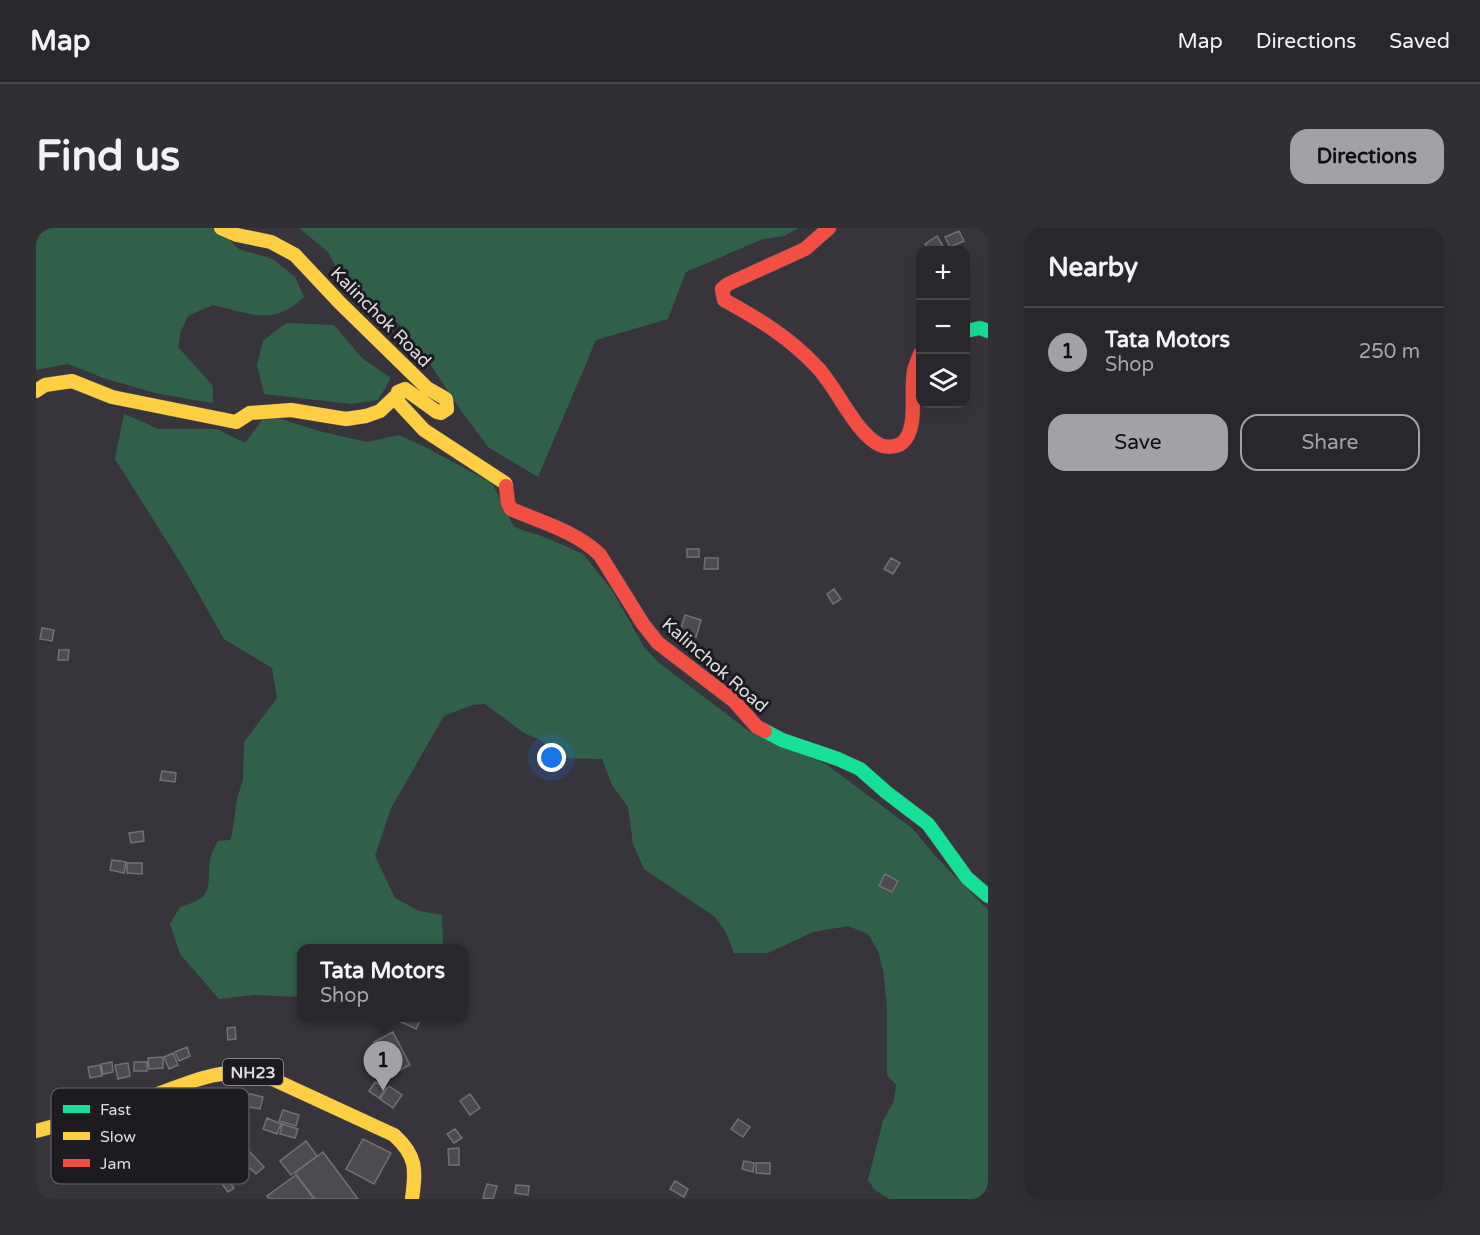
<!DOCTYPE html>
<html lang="en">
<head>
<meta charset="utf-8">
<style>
	:root { --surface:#29272c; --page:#312f34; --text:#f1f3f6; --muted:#a5a5a9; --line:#454448; --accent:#a4a0a8 }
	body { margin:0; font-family:"Varela Round",sans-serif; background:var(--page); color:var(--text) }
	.controls { position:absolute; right:18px; top:18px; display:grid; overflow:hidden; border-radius:12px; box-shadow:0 6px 24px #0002 }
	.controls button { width:54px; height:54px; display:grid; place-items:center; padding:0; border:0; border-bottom:2px solid var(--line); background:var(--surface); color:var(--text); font:30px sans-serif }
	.you { position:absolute; left:516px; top:530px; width:21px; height:21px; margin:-15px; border:4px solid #fff; border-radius:50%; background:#1a73e8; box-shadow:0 0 0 9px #1a73e833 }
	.badge { display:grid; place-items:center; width:39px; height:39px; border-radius:50%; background:var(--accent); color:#111; font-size:20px; font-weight:700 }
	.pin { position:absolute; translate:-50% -50px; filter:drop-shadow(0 2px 3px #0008) }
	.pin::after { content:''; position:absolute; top:32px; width:21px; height:18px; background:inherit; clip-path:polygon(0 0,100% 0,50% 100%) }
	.popup { position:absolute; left:261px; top:716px; width:171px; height:78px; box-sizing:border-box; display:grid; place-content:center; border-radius:12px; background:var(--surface); filter:drop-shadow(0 2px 4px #0005); font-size:20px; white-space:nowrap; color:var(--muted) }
	.popup b { font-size:22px; color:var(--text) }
	.popup::after { content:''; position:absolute; left:50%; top:100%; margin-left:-12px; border:12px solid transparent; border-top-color:var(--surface) }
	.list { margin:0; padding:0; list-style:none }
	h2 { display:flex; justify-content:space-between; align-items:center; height:78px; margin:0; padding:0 24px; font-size:26px }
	h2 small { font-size:20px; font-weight:400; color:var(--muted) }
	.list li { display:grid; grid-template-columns:39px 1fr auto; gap:18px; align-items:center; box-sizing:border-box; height:90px; padding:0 24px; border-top:2px solid var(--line) }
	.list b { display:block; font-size:22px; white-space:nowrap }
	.list p { margin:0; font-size:20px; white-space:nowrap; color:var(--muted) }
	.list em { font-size:20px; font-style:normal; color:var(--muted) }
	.actions { display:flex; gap:12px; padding:18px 24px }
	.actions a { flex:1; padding:14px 0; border:2px solid var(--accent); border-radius:18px; text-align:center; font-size:21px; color:var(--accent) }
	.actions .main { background:var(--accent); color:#111 }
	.icon { flex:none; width:33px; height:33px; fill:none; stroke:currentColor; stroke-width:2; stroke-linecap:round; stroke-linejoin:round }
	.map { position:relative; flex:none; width:952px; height:971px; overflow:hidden; border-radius:18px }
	header { display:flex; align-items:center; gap:36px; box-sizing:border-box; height:84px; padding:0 30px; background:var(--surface); border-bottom:2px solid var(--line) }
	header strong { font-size:28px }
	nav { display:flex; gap:33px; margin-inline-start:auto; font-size:21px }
	.intro { display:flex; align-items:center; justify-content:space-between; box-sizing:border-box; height:144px; padding:0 36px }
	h1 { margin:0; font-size:42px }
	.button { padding:15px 27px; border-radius:18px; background:var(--accent); color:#111; font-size:21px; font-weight:700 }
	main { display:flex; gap:36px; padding:0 36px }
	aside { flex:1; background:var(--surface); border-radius:18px; box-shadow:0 6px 24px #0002 }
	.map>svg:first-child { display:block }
	.green { fill:#30604a }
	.building { fill:#4e4b50; stroke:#727076; stroke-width:1.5 }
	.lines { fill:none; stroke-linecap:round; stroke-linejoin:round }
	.fast-casing { stroke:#555358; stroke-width:15 }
	.slow-casing { stroke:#555358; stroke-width:15 }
	.jam-casing { stroke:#555358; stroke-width:15 }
	.fast { stroke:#16e098; stroke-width:14 }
	.slow { stroke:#ffcf43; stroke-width:14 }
	.jam { stroke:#f24e42; stroke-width:14 }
	.labels { text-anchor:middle; stroke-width:6; stroke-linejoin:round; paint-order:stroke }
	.shield { fill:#1d1a20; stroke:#a4a0a8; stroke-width:1.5 }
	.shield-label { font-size:16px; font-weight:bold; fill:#dedae2 }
	.street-label { font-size:18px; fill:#dedae2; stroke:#1d1a20 }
	.key { fill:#1d1a20; stroke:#57545a; stroke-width:1.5 }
	.key-label { font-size:16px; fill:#dedae2 }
</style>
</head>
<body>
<header>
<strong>Map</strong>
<nav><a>Map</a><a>Directions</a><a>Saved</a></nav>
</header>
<div class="intro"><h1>Find us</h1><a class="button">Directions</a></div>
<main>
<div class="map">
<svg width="952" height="971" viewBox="0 0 952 971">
	<rect width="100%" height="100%" fill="#37343b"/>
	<path class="green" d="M0 0H180L203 21 237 31 259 49 268 69C237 99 213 85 177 77L152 88 145 103 142 119 177 158V175L123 166 70 151 32 136 0 142Z
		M263 0H763L748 8 727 11 650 44 632 91 560 112 502 249 452 219 426 184 392 133 361 94 307 52 292 24Z
		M250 95 298 97 326 130 355 150 342 172 315 176 228 166 221 137 227 113Z
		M233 183 242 190 283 203 331 214 363 207 389 219 456 255 478 299 511 310 547 326 576 362 608 419 622 434 714 504 790 536 877 601 902 631 952 682V971H853L838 961 832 952 847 893 858 873 860 857 851 847V777L847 742 842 723 832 706 812 698 777 704 732 725H698L690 704 679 689 608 641 597 616 592 579 576 557 566 531 524 530 504 512 488 505 449 476 436 477 408 488 355 580 339 628 359 670 383 683 406 687 407 718 402 720H266V771L263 769 219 767 183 771 144 726 134 696 144 679C178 669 171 662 174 632 175 625 179 619 182 613L194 612 196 606 201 571 207 551 208 514 241 470 236 440 188 411 149 342 79 231 88 186 123 201H181L209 215Z"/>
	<path class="building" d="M923 3 928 13 914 19 909 9Z
		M901 8 907 18 899 22H893L889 16Z
		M651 321H663V329H651Z
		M669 330H682V341H668Z
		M855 330 864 335 857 346 848 341Z
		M798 361 805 371 797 376 791 366Z
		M649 387 665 392 660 409 644 404Z
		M6 400 18 402 16 413 4 411Z
		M23 422H33L32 432H22Z
		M126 543 140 545 139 554 124 552Z
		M107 603 108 613 95 615 93 605Z
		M76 632 90 634 88 645 74 642Z
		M91 635H106V646L91 645Z
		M849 646 862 653 856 664 843 658Z
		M364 790H377L384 793 380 801 363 793Z
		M199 799 200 811 192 812 191 800Z
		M357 804 374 837 355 847 338 814Z
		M151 819 154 828 143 833 139 824Z
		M137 825 142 837 133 841 128 829Z
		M127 829V840L113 841 112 830Z
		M76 834 77 844 67 846 65 836Z
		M98 834H111V843H98Z
		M92 835 94 848 82 851 79 837Z
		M64 837 66 848 54 850 52 839Z
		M339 854 350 860 343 870 333 863Z
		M353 858 366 867 357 880 344 871Z
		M206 864 227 869 224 881 203 877Z
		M434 866 444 880 434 887 424 873Z
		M177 873 184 881 173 890 166 882Z
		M247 882 263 887 260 898 243 893Z
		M156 886 162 892 152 902 146 896Z
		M231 890 245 896 241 906 227 901Z
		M702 891 714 899 707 909 695 901Z
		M246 896 262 901 259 910 244 906Z
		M419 901 426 910 418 915 411 906Z
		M327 911 355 925 338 956 310 941Z
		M270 913 281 928 255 947 244 933Z
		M423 920V937H413L412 921Z
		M211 921 228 939 220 946 203 929Z
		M287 924 322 971H279L259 945Z
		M708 933 718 935 717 944 706 941Z
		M720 935H734V946L720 945Z
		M260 947 278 971H233L231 968Z
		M190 949 198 960 192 964 184 953Z
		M639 953 652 961 648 969 634 961Z
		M451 956 461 958 457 971 447 970Z
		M480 957 493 958 492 967 479 965Z"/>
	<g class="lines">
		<defs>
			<path id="fast" d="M930 103 944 100 952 103
				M729 503 746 512 802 531 824 541 850 564 892 596 931 650 952 668"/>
			<path id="slow" d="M185 0 201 7 235 14 259 27 304 75 391 160 410 171 411 181 405 185 401 184 369 161 362 164V174L388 202 469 255 470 258
				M0 163 9 157 36 153 76 169 200 194 214 185 255 182 310 191 330 188 344 183 361 167
				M0 903C30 895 60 887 89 878 135 864 181 834 230 848L358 907C381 928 380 941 376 971"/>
			<path id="jam" d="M793 0 769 21 692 56 686 61 688 72C723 91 754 110 781 139 802 161 819 205 844 217 850 220 861 219 866 215 883 201 874 163 878 143 879 138 882 132 884 126
				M470 258 472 275 475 281C505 294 541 304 564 327L607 396 622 415 698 473 721 499 729 503"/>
		</defs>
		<use href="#fast" class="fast-casing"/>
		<use href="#slow" class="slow-casing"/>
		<use href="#jam" class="jam-casing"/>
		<use href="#fast" class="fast"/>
		<use href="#slow" class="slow"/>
		<use href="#jam" class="jam"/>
	</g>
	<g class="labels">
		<rect class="shield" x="187" y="831" width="60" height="26" rx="4.5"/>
		<g class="shield-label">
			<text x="217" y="850">NH23</text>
		</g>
		<g class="street-label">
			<text transform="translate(345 89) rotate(45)" y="6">Kalinchok Road</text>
			<text transform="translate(679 437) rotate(41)" y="6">Kalinchok Road</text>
		</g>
	</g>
	<rect x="15" y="860" width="198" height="96" rx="9" class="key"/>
	<rect x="27" y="877" width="27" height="8" fill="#16e098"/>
	<rect x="27" y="904" width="27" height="8" fill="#ffcf43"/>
	<rect x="27" y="931" width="27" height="8" fill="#f24e42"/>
	<g class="key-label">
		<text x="64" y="887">Fast</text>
		<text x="64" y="914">Slow</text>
		<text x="64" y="941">Jam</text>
	</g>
</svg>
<div class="controls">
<button>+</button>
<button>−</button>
<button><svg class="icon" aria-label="layers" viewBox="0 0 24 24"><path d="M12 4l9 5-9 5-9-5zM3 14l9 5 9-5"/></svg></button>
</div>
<div class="you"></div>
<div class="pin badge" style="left:347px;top:863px">1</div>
<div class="popup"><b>Tata Motors</b>Shop</div>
</div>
<aside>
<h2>Nearby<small></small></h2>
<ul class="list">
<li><span class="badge">1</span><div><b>Tata Motors</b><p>Shop</p></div><em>250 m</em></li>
</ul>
<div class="actions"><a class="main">Save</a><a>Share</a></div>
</aside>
</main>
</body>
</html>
